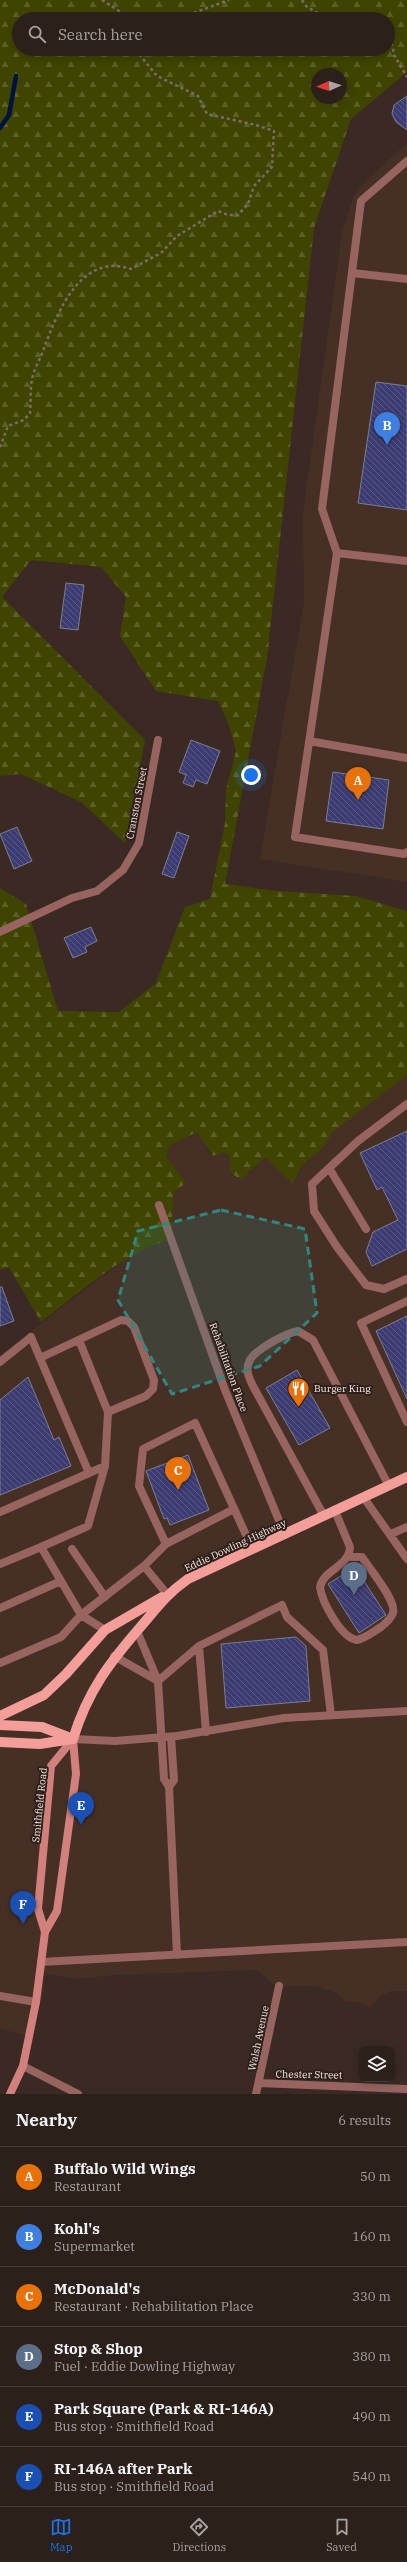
<!DOCTYPE html>
<html lang="en">
<head>
<meta charset="utf-8">
<style>
	:root { --surface:#2c201a; --page:#342823; --text:#f1f3f6; --muted:#a6a3a2; --line:#483e39; --accent:#1a73e8 }
	body { margin:0; font-family:"IBM Plex Serif",serif; background:var(--page); color:var(--text) }
	.controls { position:absolute; right:12px; bottom:12px; display:grid; overflow:hidden; border-radius:8px; box-shadow:0 2px 10px #0003 }
	.controls button { width:36px; height:36px; display:grid; place-items:center; padding:0; border:0; border-bottom:1px solid var(--line); background:var(--surface); color:var(--text); font:20px sans-serif }
	.compass { position:absolute; left:311px; top:68px; width:36px; height:36px; border-radius:50%; background:var(--surface); box-shadow:0 2px 10px #0003; rotate:267deg }
	.you { position:absolute; left:251px; top:775px; width:14px; height:14px; margin:-10px; border:3px solid #fff; border-radius:50%; background:#1a73e8; box-shadow:0 0 0 6px #1a73e833 }
	.badge { display:grid; place-items:center; width:26px; height:26px; border-radius:50%; background:var(--accent); color:#fff; font-size:13px; font-weight:700 }
	.pin { position:absolute; translate:-50% -33px; filter:drop-shadow(0 1px 2px #0008) }
	.pin::after { content:''; position:absolute; top:21px; width:14px; height:12px; background:inherit; clip-path:polygon(0 0,100% 0,50% 100%) }
	.list { margin:0; padding:0; list-style:none }
	h2 { display:flex; justify-content:space-between; align-items:center; height:52px; margin:0; padding:0 16px; font-size:17px }
	h2 small { font-size:13px; font-weight:400; color:var(--muted) }
	.list li { display:grid; grid-template-columns:26px 1fr auto; gap:12px; align-items:center; box-sizing:border-box; height:60px; padding:0 16px; border-top:1px solid var(--line) }
	.list b { display:block; font-size:15px; white-space:nowrap }
	.list p { margin:0; font-size:13px; white-space:nowrap; color:var(--muted) }
	.list em { font-size:13px; font-style:normal; color:var(--muted) }
	.icon { flex:none; width:22px; height:22px; fill:none; stroke:currentColor; stroke-width:2; stroke-linecap:round; stroke-linejoin:round }
	.map { position:relative; flex:none; width:407px; height:2094px; overflow:hidden }
	.search { position:absolute; background:var(--surface); box-shadow:0 2px 10px #0003; left:12px; right:12px; top:12px; height:44px; display:flex; align-items:center; gap:10px; box-sizing:border-box; padding:0 14px; border-radius:22px; color:var(--muted); font-size:15px }
	.sheet { height:412px; background:var(--surface) }
	nav { display:flex; justify-content:space-around; align-items:center; box-sizing:border-box; height:56px; border-top:1px solid var(--line); background:var(--surface); font-size:11px; color:var(--muted) }
	nav a { display:grid; justify-items:center; gap:2px }
	nav .on { color:var(--accent) }
	.map>svg:first-child { display:block }
	.built { fill:#463025 }
	.forest { fill:url(#forest-firs); fill-rule:evenodd }
	.lines { fill:none; stroke-linecap:round; stroke-linejoin:round }
	.stream { stroke:#00123e; stroke-width:4.5 }
	.building { fill:url(#building-back-hatch); stroke:#7c7e90 }
	.path { stroke:#7a6c66; stroke-width:2.5; stroke-dasharray:3 3; stroke-linecap:butt }
	.lane { stroke:#976460; stroke-width:8 }
	.street { stroke:#976460; stroke-width:8 }
	.secondary { stroke:#d2807c; stroke-width:8 }
	.primary { stroke:#f39e99; stroke-width:10 }
	.marked { fill:#318780; fill-opacity:0.2; stroke:#318780; stroke-width:3; stroke-dasharray:8 5; stroke-linejoin:round }
	.labels { text-anchor:middle; stroke-width:4; stroke-linejoin:round; paint-order:stroke }
	.street-label { font-size:10px; fill:#f3e8e3; stroke:#302019 }
	.poi-label { font-size:10px; fill:#f3e8e3; stroke:#302019; text-anchor:start }
</style>
</head>
<body>
<div class="map">
<svg width="407" height="2094" viewBox="0 0 407 2094">
	<defs>
		<pattern id="forest-firs" width="22" height="20" patternUnits="userSpaceOnUse"><rect width="22" height="20" fill="#3f4501"/><path d="M5 1l3.5 6h-7zM16 11l3.5 6h-7z" fill="#5b6026"/></pattern>
		<pattern id="building-back-hatch" width="6" height="6" patternUnits="userSpaceOnUse"><rect width="6" height="6" fill="#3c3c72"/><path d="M-1 5l2 2M0 0l6 6M5-1l2 2" fill="none" stroke="#595886"/></pattern>
	</defs>
	<rect width="100%" height="100%" fill="#3a2a23"/>
	<path class="built" d="M407 143V882L260 859 304 602 303 513 342 233 353 197 367 180Z
		M407 1075V1991H391L381 1995 370 2008 359 2002H345L337 1993 316 1986H290L279 1989 257 1970 115 1975 76 1979 45 1973 42 1997 29 2036 0 2029V1355L129 1256 150 1245 172 1239 173 1193 186 1183 166 1156 170 1145 197 1132 212 1156 222 1152 229 1155 230 1172 250 1173 264 1158 299 1175 301 1166 311 1159 330 1133Z"/>
	<path class="forest" d="M0 0H407V72L351 119 314 228 267 658 225 884 277 891 356 896 407 911V1075L331 1133C328 1146 313 1156 303 1165 299 1169 297 1178 292 1183L269 1160 264 1158 241 1180 230 1172 229 1155 222 1152 213 1156 197 1132 170 1145 166 1156 186 1183 173 1193 172 1239C122 1253 82 1291 41 1322L9 1267 0 1270V888L26 904 58 1011 119 1012 156 983 185 907 210 899 225 823 226 790 236 751 229 725 218 701 156 691 120 636 126 597 101 567 31 560 2 597 145 740 125 843 81 802 21 774 0 776ZM19 19H388V49H19ZM317 74H341V98H317Z"/>
	<g class="lines">
		<path class="stream" d="M0 128 9 115 16 76"/>
	</g>
	<path class="building" d="M407 96V130L396 122 392 114 394 105Z
		M376 382 407 386V510L358 503Z
		M66 583 84 585 78 630 60 628Z
		M191 740 220 751 207 784 196 780 193 787 183 783 186 775 179 772Z
		M333 772 389 780 383 829 326 821Z
		M17 827 32 861 14 869 0 834Z
		M177 832 189 836 174 878 162 874Z
		M91 927 97 941 85 947 87 952 73 958 64 938Z
		M407 1131V1249L372 1266 366 1252 373 1232 398 1220 382 1187 377 1190 360 1153Z
		M0 1287H2L14 1321 0 1326Z
		M407 1316V1399L376 1331Z
		M297 1370 330 1428 299 1445 266 1388Z
		M28 1377 54 1440 59 1437 71 1466 0 1495V1400Z
		M188 1455 209 1510 170 1525 167 1518 164 1519 146 1471Z
		M355 1567 386 1615 359 1633 328 1584Z
		M296 1637 306 1646 310 1701 226 1708 221 1644Z"/>
	<g class="lines">
		<path class="path" d="M102 0 122 13 149 19
			M302 0 307 7 328 19
			M119 19 122 13
			M177 19 229 0
			M388 40H391L394 55 407 77
			M0 447 8 426 24 420 30 413C31 402 30 390 32 379 34 369 41 358 44 348 58 311 81 252 131 269L161 253 177 236 218 211 228 215H238L248 204 254 186 272 167 274 131 256 125 207 114 198 96 157 76 139 54 127 49"/>
		<path class="lane" d="M407 161 361 201 322 509 337 553 407 561
			M352 273 407 279
			M337 553 295 837 404 854 407 852
			M309 741 407 758
			M407 1104 358 1141 312 1184 314 1211 337 1247 366 1285 384 1289 407 1279
			M329 1168 366 1229
			M407 1301 361 1323 407 1422
			M31 1337 89 1473
			M79 1340 108 1412
			M40 1358 121 1320 128 1321 134 1327 154 1380 153 1389 146 1396 108 1412 105 1466 88 1526 41 1547 81 1615 105 1630
			M364 1498 407 1559
			M234 1509 166 1544 139 1486 143 1449 195 1423 252 1548
			M335 1511 350 1547C349 1567 324 1569 320 1587 322 1602 341 1638 357 1640 366 1638 373 1632 381 1627 386 1623 391 1619 393 1613 397 1601 369 1568 362 1557H348
			M0 1512 105 1466
			M324 1516 254 1388C250 1380 245 1371 249 1362 253 1350 287 1333 298 1331L313 1340 389 1486
			M391 1534 407 1527
			M72 1549 105 1597
			M0 1564 41 1547
			M144 1566 166 1544
			M0 1608 61 1581
			M137 1631 158 1681 164 1779 169 1787 177 1955
			M114 1656 158 1681
			M0 1663 61 1637 81 1615 144 1566 167 1594
			M158 1681 199 1646
			M206 1732 199 1646 282 1605 287 1617 323 1650 331 1715
			M73 1739 115 1741 177 1736 284 1718 407 1711
			M169 1787 174 1780 171 1737
			M41 1962 407 1942
			M0 1996 36 2002"/>
		<path class="street" d="M0 932 72 898 97 891 123 870 139 843 158 740
			M159 1205 225 1390 285 1535
			M0 1362 31 1337
			M23 2066 78 2094
			M259 2083 407 2089
			M256 2094 279 1986"/>
		<path class="secondary" d="M45 1932 38 1909 51 1766 73 1739
			M10 2094 23 2066 36 2002 45 1932 57 1911 76 1774 73 1739"/>
		<path class="primary" d="M0 1716 44 1695 66 1674 105 1630 162 1597
			M0 1725 42 1727 73 1739
			M73 1739C88 1690 110 1662 143 1624 159 1605 168 1593 188 1579L407 1477
			M0 1742 40 1744 72 1739"/>
	</g>
	<path class="marked" d="M221 1210 305 1229 317 1313 260 1366 172 1394 118 1300 138 1231Z"/>
	<defs>
		<symbol id="restaurant-pin" viewBox="-11 -11 22 30"><path d="M0 17L-7.5 6A9.5 9.5 0 1 1 7.5 6Z" fill="#e8710a" stroke="#302019"/><path d="M-5-6h1v4h1v-4h1v4h1v-4h1v5L-1.5 .5V6h-2V.5L-5-1ZM5-6V6H3V1.5H1.5Q1.5-4 5-6Z" fill="#fff"/></symbol>
	</defs>
	<g fill-rule="evenodd">
		<use href="#restaurant-pin" x="286" y="1376" width="25" height="34"/>
	</g>
	<g class="labels">
		<g class="street-label">
			<text transform="translate(136 803) rotate(-79)" y="4">Cranston Street</text>
			<text transform="translate(229 1367) rotate(70)" y="4">Rehabilitation Place</text>
			<text transform="translate(235 1545) rotate(-25)" y="4">Eddie Dowling Highway</text>
			<text transform="translate(39 1805) rotate(-84)" y="4">Smithfield Road</text>
			<text transform="translate(258 2038) rotate(-78)" y="4">Walsh Avenue</text>
			<text transform="translate(309 2074) rotate(1)" y="4">Chester Street</text>
		</g>
		<g class="poi-label">
			<text x="314" y="1392">Burger King</text>
		</g>
	</g>
</svg>
<div class="controls">
<button><svg class="icon" aria-label="layers" viewBox="0 0 24 24"><path d="M12 4l9 5-9 5-9-5zM3 14l9 5 9-5"/></svg></button>
</div>
<svg class="compass" viewBox="-18 -18 36 36"><path d="M0-13l5 13h-10z" fill="#e53935"/><path d="M0 13l5-13h-10z" fill="#a6a3a2"/></svg>
<div class="you"></div>
<div class="pin badge" style="left:358px;top:800px;background:#e8710a">A</div>
<div class="pin badge" style="left:387px;top:445px;background:#3f7fe0">B</div>
<div class="pin badge" style="left:178px;top:1490px;background:#e8710a">C</div>
<div class="pin badge" style="left:354px;top:1595px;background:#5c6f8a">D</div>
<div class="pin badge" style="left:81px;top:1825px;background:#1a4fb4">E</div>
<div class="pin badge" style="left:23px;top:1924px;background:#1a4fb4">F</div>
<div class="search"><svg class="icon" aria-label="search" viewBox="0 0 24 24"><circle cx="10" cy="10" r="6"/><path d="M15 15l6 6"/></svg>Search here</div>
</div>
<section class="sheet">
<h2>Nearby<small>6 results</small></h2>
<ul class="list">
<li><span class="badge" style="background:#e8710a">A</span><div><b>Buffalo Wild Wings</b><p>Restaurant</p></div><em>50 m</em></li>
<li><span class="badge" style="background:#3f7fe0">B</span><div><b>Kohl's</b><p>Supermarket</p></div><em>160 m</em></li>
<li><span class="badge" style="background:#e8710a">C</span><div><b>McDonald's</b><p>Restaurant · Rehabilitation Place</p></div><em>330 m</em></li>
<li><span class="badge" style="background:#5c6f8a">D</span><div><b>Stop &amp; Shop</b><p>Fuel · Eddie Dowling Highway</p></div><em>380 m</em></li>
<li><span class="badge" style="background:#1a4fb4">E</span><div><b>Park Square (Park &amp; RI-146A)</b><p>Bus stop · Smithfield Road</p></div><em>490 m</em></li>
<li><span class="badge" style="background:#1a4fb4">F</span><div><b>RI-146A after Park</b><p>Bus stop · Smithfield Road</p></div><em>540 m</em></li>
</ul>
</section>
<nav>
<a class="on"><svg class="icon" aria-label="map" viewBox="0 0 24 24"><path d="M3 6l6-2 6 2 6-2v14l-6 2-6-2-6 2zM9 4v14M15 6v14"/></svg>Map</a>
<a><svg class="icon" aria-label="directions" viewBox="0 0 24 24"><path d="M12 3l9 9-9 9-9-9zM9 14v-3h6M13 9l2 2-2 2"/></svg>Directions</a>
<a><svg class="icon" aria-label="saved" viewBox="0 0 24 24"><path d="M7 4h10v16l-5-4-5 4z"/></svg>Saved</a>
</nav>
</body>
</html>
